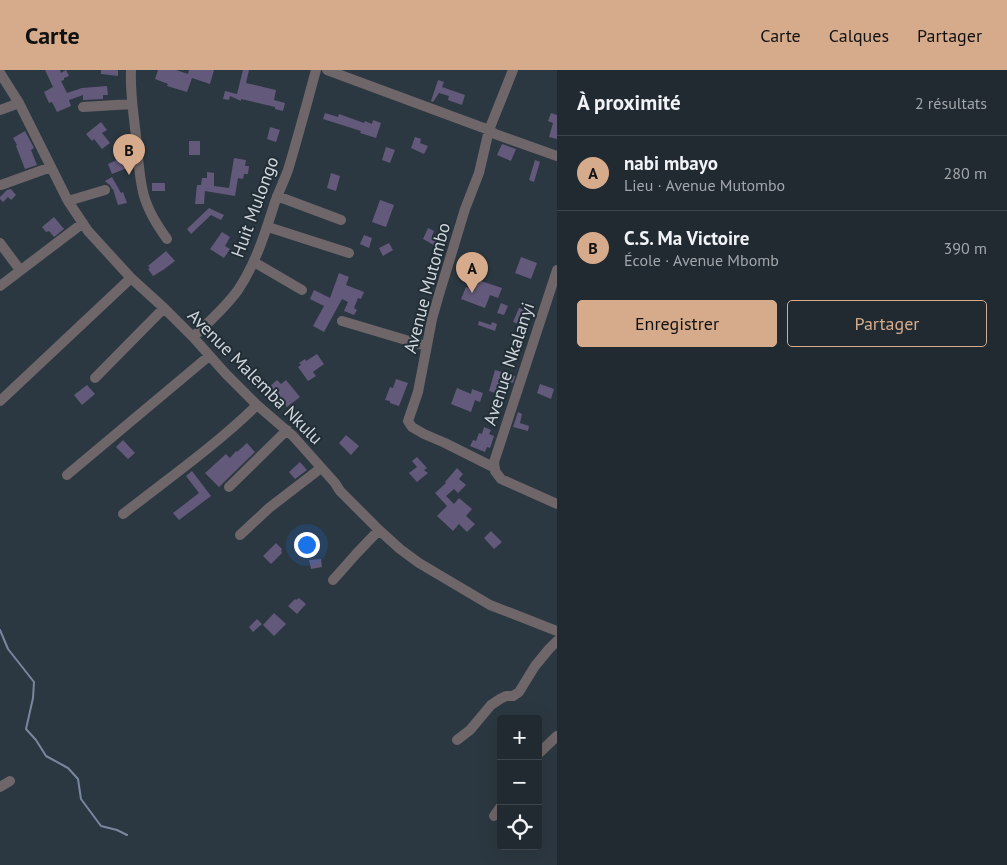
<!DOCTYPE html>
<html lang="fr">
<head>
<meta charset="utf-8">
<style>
	:root { --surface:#212a31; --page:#2d363d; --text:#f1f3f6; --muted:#a2a7ab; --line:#3e464d; --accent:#d6ab8b }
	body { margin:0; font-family:"PT Sans",sans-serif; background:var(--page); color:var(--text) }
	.controls { position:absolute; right:15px; bottom:15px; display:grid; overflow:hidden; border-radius:5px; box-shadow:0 5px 20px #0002 }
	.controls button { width:45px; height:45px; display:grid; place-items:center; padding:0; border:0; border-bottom:1px solid var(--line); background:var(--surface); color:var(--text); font:25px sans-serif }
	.you { position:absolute; left:306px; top:474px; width:18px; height:18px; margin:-12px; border:4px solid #fff; border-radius:50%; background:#1a73e8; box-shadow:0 0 0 8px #1a73e833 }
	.badge { display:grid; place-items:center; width:32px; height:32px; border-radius:50%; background:var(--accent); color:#111; font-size:16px; font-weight:700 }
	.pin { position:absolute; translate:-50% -41px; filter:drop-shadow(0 1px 2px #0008) }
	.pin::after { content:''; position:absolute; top:26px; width:18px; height:15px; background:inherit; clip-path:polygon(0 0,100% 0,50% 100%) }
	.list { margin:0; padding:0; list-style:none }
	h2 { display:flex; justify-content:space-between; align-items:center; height:65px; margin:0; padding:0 20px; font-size:21px }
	h2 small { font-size:16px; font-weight:400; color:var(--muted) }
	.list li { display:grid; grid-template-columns:32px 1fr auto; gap:15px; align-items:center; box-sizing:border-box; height:75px; padding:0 20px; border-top:1px solid var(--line) }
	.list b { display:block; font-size:19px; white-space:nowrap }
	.list p { margin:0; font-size:16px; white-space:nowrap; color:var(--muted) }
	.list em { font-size:16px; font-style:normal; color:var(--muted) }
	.actions { display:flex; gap:10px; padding:15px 20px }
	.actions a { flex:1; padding:11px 0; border:1px solid var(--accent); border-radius:5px; text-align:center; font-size:18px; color:var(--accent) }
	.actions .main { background:var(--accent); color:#111 }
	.icon { flex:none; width:28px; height:28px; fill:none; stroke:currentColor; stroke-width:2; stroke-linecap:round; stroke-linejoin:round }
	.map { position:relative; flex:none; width:557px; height:795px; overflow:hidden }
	header { display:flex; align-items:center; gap:30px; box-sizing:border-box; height:70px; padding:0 25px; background:var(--accent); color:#111 }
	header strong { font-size:24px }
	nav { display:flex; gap:28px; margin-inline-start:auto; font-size:18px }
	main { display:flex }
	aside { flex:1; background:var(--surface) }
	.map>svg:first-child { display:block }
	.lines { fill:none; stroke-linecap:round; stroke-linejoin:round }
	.stream { stroke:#79879e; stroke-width:2 }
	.building { fill:#63597a }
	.minor { stroke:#6e6669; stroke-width:10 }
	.labels { text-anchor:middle; stroke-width:4; stroke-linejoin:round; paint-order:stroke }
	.street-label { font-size:18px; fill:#cfd6dc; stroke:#222e36 }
</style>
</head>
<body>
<header>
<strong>Carte</strong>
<nav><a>Carte</a><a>Calques</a><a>Partager</a></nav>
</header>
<main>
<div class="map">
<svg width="557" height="795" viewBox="0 0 557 795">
	<rect width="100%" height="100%" fill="#2c3841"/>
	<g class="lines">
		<path class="stream" d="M0 560 8 579 34 612 33 628 26 659 36 670 46 686 68 698 78 709 81 729 101 756 117 760 127 765"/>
	</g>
	<path class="building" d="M45 0H60L61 3 66 0 69 6 64 8V10L61 11 67 23 82 18 107 16 108 25H103V29L83 30V25L69 30 71 36 57 42 52 32 49 33 44 22 53 17Z
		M101 0H118V6L101 4Z
		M158 0H176L188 4 189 0H214L210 14 192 8 187 22 167 16 168 14 155 9Z
		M243 0H249L246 13 276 20 274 30 285 33 283 41 275 39V37L241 29V31L230 26 229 30 223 29 225 21 237 24Z
		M438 10 444 12 442 17 465 25 462 35 448 30 449 26 439 23 433 32 431 31Z
		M325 43 338 47 339 44 364 53 365 51 372 54 373 50 381 53 376 68 360 63 361 61 323 49Z
		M551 43 557 45V69L549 67 553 53 548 51Z
		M101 52 107 60 102 63 110 73 102 79 94 69 92 71 86 64Z
		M270 57 280 60 276 72 267 69Z
		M25 61 34 78 31 80 37 95 25 99 16 76 17 75 13 68Z
		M415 67 421 69 420 73 428 76 424 84 411 78Z
		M189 71H200V85H189Z
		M502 74 516 79 511 91 497 85Z
		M386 77 395 80 390 93 382 90Z
		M127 85 132 96 112 104 108 94Z
		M234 88 246 90 245 96H249L248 104H244L243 109 238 108 235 126 205 121 204 134H195L197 115H201L202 108H207V102L214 103V116L229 118Z
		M535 90 540 92 534 112 529 110Z
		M331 103 340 106 336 121 327 118Z
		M112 107 121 123 123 122 127 133 118 135 113 119H112L110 115 107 113 105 111Z
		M152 113H165V121H152Z
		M11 119 16 125 11 130 8 127 3 132 0 129V127L7 120Z
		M380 130 394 135 386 157 372 152Z
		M209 138 224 145 221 150 211 145 191 164 187 159Z
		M54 147 64 159 54 167 49 161 46 162 42 157Z
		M428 158 434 161 432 166 444 172 441 179 423 169Z
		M222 162 230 167 225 176 230 179 224 188 210 179Z
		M364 165 372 168 369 178 360 174Z
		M389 173 393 180 383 186 379 178Z
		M166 181 175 191 163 200 153 206 148 199 150 198 148 196Z
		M521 187 537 193 531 209 515 203Z
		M339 203 349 207 346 215 364 222 361 229 358 228 354 238 357 240 354 245 344 241 348 232 342 229 324 262 313 256 324 236 310 229 314 220 330 228Z
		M478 210 502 218 498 228 490 225 485 238 461 229 466 217 474 220Z
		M501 233 508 236 504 245 497 243Z
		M519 238 530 242 525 256 513 252Z
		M479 251 491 255 492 252 497 254 495 261 478 255Z
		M317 284 324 294 313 302 316 306 308 311 298 297 301 295 299 293 305 289 306 291Z
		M495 300 515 306 513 313 509 312 505 326 489 321Z
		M396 309 408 313 399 336 390 333V331L385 330 390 317 393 318Z
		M277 310 281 314 286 310 300 327 287 337 276 324 273 326 267 319Z
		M540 314 554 319 551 329 537 323Z
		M87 315 95 324 82 335 74 325Z
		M457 318 471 324 472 319 483 323 480 332 475 330 471 342 451 334Z
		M518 342 522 344 520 353 529 356 528 361 513 357Z
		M484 357 491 360 489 364 494 366 490 378 487 377 485 382 470 376 473 370 476 371 479 363 482 364Z
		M346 365 359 376 351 385 339 373Z
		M123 370 135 383 128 389 116 377Z
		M247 373 255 382 219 417 205 403 226 384 230 388 236 381 237 382Z
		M417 387 427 398 424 400 428 403 417 412 409 403 417 397 412 391Z
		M300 392 307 400 295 409 289 402Z
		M457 398 463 404 459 409 466 415 458 423 454 419 446 426 454 434 459 428 472 439 466 446 475 454 467 462 459 454 453 461 437 446 447 436 435 423 446 413 445 412Z
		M192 401 211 426 179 450 173 443 199 423 186 406Z
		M491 461 502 472 494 479 484 468Z
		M276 473 282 479 281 481 282 483 271 494 263 486Z
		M321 489 322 497 311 499 309 490Z
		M299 528 306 534 297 544 288 536 295 529 296 530Z
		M274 543 286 554 274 566 263 555Z
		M257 549 262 554 253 562 249 557Z"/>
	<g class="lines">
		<path class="minor" d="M131 0C130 20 133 39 135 58 138 78 138 98 142 117 145 136 156 154 167 169
			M327 0 489 60 495 64 557 86
			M0 3 19 33 68 131 88 161 131 208 164 238 193 267 226 304 257 335 293 366 335 413 340 421 379 460 400 479 419 493 490 535 557 561
			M83 37 132 34
			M0 40 19 33
			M1 115 51 97
			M277 126 341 150
			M68 131 105 120
			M268 157 349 183
			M0 173 20 200
			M254 192 302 220
			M557 200 494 392 495 401 501 409 557 434
			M0 216 83 153
			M342 251 426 276
			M193 267C209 252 225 238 238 220 256 193 265 163 275 132 279 121 284 111 288 100 298 67 307 33 316 0
			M95 308 164 238
			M0 331 131 208
			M495 398 445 373 424 364 412 357 408 351 418 322 432 249 438 228 465 139 479 103 489 60 513 0
			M67 405 209 286
			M229 417 287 360
			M123 444C169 408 216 375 257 335
			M240 465 269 438 321 398
			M333 510 357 483 379 460
			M457 670 470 660 491 635 500 629 506 626H513L519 622 535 596 549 579 557 571
			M538 684 557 666
			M0 717 10 711
			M494 746 501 736"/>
	</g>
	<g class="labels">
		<g class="street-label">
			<text transform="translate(255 137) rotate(-70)" y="6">Huit Mulongo</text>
			<text transform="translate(427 218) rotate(-75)" y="6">Avenue Mutombo</text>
			<text transform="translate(509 294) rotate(-72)" y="6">Avenue Nkalanyi</text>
			<text transform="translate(255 307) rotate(45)" y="6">Avenue Malemba Nkulu</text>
		</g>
	</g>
</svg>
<div class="controls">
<button>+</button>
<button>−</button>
<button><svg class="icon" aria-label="locate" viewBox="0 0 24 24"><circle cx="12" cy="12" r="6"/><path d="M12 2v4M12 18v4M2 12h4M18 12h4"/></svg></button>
</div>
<div class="you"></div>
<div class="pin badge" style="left:472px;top:223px">A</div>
<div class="pin badge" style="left:129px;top:105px">B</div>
</div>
<aside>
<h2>À proximité<small>2 résultats</small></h2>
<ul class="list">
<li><span class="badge">A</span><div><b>nabi mbayo</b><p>Lieu · Avenue Mutombo</p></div><em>280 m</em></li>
<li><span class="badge">B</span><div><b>C.S. Ma Victoire</b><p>École · Avenue Mbomb</p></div><em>390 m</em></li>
</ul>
<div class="actions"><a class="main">Enregistrer</a><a>Partager</a></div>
</aside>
</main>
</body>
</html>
